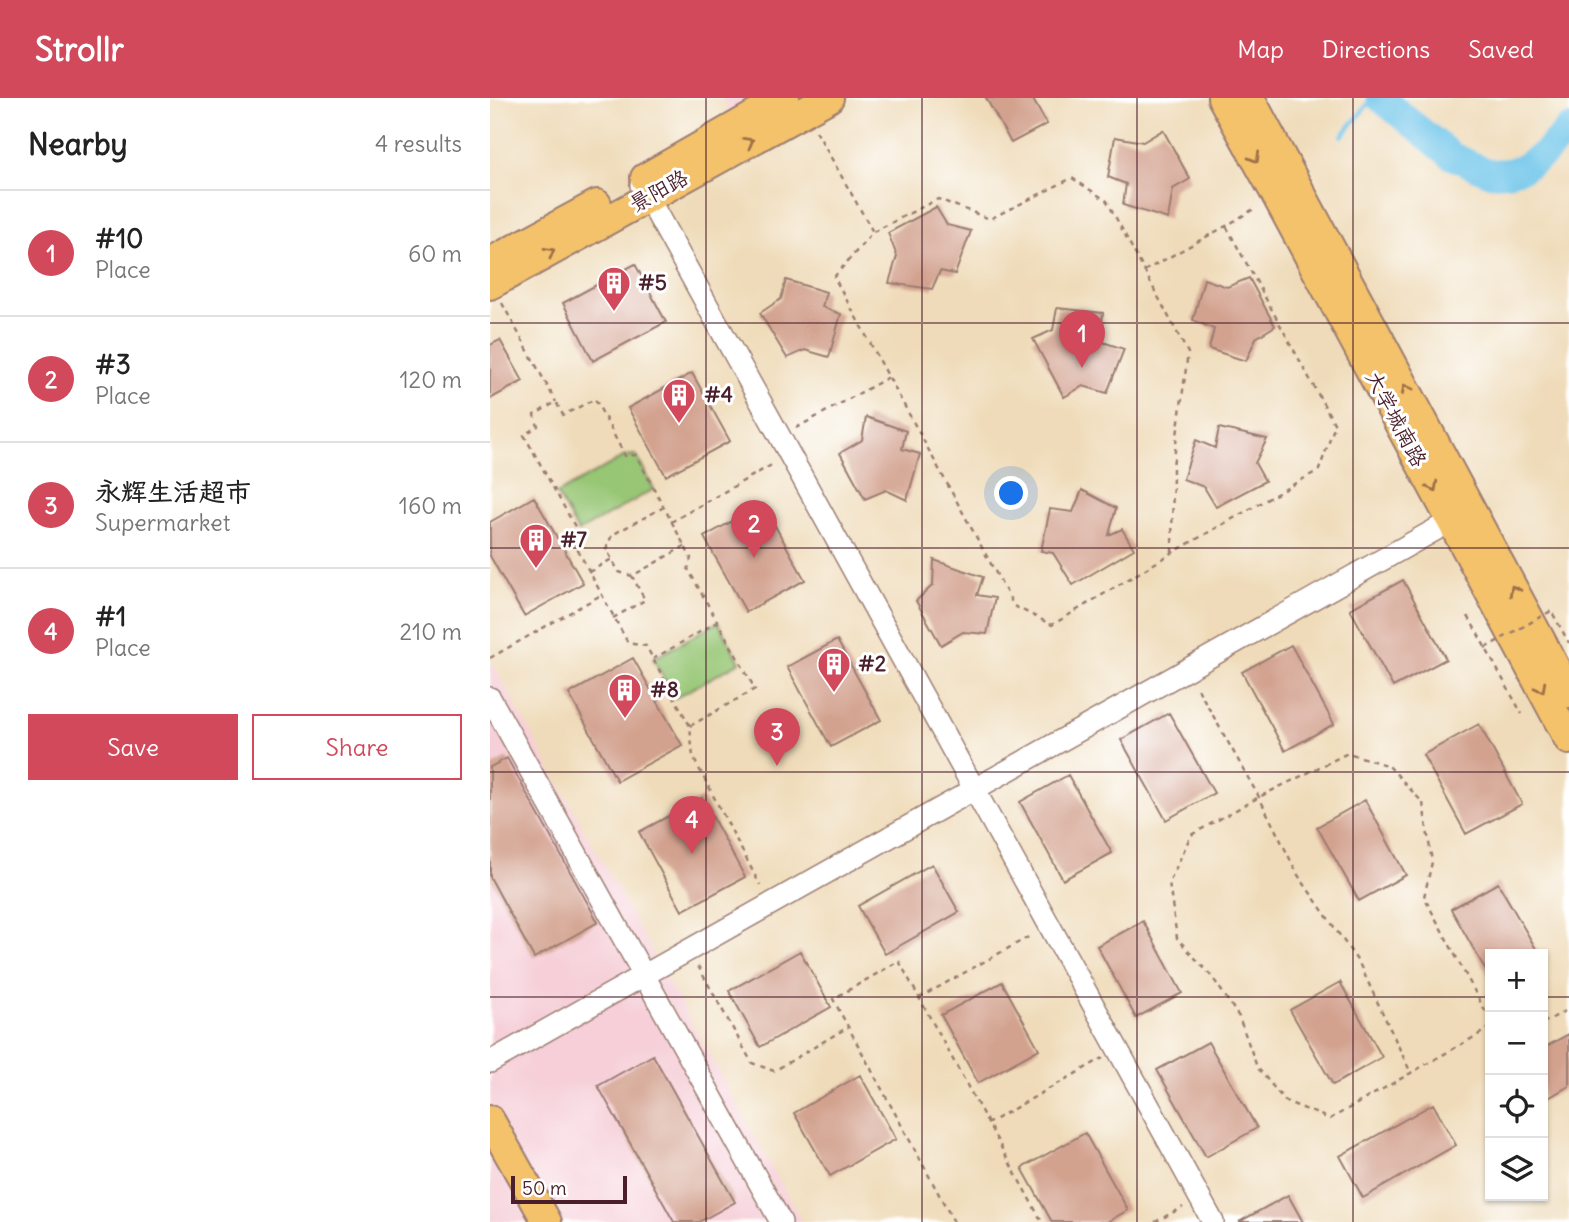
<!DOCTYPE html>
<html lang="en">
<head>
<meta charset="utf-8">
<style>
	:root { --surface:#fff; --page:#f6f6f6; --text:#222; --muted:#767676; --line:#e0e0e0; --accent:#d1495b }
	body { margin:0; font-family:Delius,"LXGW WenKai TC",sans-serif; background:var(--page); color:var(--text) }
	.controls { position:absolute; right:21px; bottom:21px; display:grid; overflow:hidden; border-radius:0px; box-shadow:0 2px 5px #0004 }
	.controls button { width:63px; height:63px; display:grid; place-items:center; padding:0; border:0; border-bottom:2px solid var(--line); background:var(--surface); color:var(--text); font:35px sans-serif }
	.scale { position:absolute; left:21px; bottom:18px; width:116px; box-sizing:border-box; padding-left:7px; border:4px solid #4a1f2b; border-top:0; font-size:19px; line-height:24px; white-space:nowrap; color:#4a1f2b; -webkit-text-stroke:5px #fff; paint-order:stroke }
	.you { position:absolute; left:522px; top:396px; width:24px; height:24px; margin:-18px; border:5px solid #fff; border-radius:50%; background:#1a73e8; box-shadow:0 0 0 10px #1a73e833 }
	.badge { display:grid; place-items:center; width:46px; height:46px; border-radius:50%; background:var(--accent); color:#fff; font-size:23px; font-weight:700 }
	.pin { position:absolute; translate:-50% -58px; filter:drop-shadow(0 2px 4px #0008) }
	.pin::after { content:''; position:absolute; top:37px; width:24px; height:21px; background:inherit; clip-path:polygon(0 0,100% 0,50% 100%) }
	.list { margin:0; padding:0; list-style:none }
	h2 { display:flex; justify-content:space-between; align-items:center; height:91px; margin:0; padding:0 28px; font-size:30px }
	h2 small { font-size:23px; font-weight:400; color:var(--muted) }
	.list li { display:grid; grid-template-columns:46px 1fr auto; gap:21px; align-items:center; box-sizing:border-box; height:126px; padding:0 28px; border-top:2px solid var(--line) }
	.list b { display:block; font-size:26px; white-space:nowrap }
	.list p { margin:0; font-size:23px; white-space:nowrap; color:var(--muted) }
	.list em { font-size:23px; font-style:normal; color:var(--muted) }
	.actions { display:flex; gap:14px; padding:21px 28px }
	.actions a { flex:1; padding:16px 0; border:2px solid var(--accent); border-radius:0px; text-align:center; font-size:24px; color:var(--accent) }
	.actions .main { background:var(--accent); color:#fff }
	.icon { flex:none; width:38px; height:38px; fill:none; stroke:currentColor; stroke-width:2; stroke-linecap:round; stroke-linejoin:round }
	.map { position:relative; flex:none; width:1079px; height:1124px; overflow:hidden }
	header { display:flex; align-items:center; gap:42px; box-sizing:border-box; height:98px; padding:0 35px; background:var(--accent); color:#fff }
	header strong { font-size:33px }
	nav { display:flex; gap:38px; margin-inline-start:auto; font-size:24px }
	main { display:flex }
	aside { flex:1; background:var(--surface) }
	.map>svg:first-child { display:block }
	.built { fill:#f6cfd8 }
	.green { fill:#97c674; stroke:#707250; stroke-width:2 }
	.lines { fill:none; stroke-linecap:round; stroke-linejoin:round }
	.stream { stroke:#6bc3e9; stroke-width:4.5 }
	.river { stroke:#6bc3e9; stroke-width:28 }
	.building { fill:#d3a28f }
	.minor-casing { stroke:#9c7d72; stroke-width:24 }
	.major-casing { stroke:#9c7d72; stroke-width:32 }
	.path { stroke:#9c7d72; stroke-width:2.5; stroke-dasharray:5 5; stroke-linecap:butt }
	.minor { stroke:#fff; stroke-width:21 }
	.major { stroke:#f4c26a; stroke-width:28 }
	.path-bridge { stroke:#9c7d72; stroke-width:2.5; stroke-dasharray:5 5; stroke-linecap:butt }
	.oneway { stroke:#9f704a }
	.grid { fill:none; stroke:#4a1f2b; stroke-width:2; stroke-opacity:0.55 }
	.labels { text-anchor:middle; stroke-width:6; stroke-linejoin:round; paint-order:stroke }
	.street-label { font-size:21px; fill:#4a1f2b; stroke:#fff }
	.poi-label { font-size:21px; font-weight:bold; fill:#4a1f2b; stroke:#fff; text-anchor:start }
</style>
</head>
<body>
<header>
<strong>Strollr</strong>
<nav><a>Map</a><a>Directions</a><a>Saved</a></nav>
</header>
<main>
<aside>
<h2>Nearby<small>4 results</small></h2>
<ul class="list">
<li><span class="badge">1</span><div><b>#10</b><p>Place</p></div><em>60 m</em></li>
<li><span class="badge">2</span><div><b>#3</b><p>Place</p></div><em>120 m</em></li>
<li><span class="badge">3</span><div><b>永辉生活超市</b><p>Supermarket</p></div><em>160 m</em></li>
<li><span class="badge">4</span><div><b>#1</b><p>Place</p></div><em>210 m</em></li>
</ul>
<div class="actions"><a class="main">Save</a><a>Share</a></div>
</aside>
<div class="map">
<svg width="1079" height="1124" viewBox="0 0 1079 1124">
	<rect width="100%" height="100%" fill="#fff"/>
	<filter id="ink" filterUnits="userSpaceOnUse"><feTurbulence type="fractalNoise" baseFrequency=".0143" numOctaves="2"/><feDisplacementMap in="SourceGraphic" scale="14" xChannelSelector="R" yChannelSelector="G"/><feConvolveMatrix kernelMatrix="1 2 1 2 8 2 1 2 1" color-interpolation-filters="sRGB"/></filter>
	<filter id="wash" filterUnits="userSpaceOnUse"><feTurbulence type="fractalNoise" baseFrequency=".00686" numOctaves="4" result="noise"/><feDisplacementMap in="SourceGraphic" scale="28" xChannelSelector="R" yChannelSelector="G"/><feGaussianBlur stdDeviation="1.57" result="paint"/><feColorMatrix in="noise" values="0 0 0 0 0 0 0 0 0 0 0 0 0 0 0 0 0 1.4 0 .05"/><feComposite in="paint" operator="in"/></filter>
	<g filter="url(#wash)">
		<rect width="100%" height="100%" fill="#efdbb9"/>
		<path class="built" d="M232 0H269L240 16Z
			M0 561 163 856 312 1124H0Z"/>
		<path class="green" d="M146 357 164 391 88 434 67 396 135 358Z
			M228 524 250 564 185 600 163 561Z"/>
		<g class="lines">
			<path class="stream" d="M852 38 883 0"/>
			<path class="river" d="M890 0 962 58 1000 75 1017 74 1033 70 1054 56 1079 31"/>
		</g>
		<g id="blocks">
			<path class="building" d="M496 0H542L557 26 521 45Z
				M673 32 700 81 683 91 678 121 633 107 636 86 618 79 625 39 653 44Z
				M446 109 457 127 481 133 465 176 450 173 442 191 399 185 407 158 398 135Z
				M145 166 176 224 103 263 73 205Z
				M759 180 785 228 766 240 756 263 719 251 724 231 703 222 714 181 737 189Z
				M296 182 336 194 332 209 351 216 339 259 315 252 297 260 270 215 291 201Z
				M567 210 613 215 610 243 634 251 617 295 593 288 574 299 543 241 563 232Z
				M10 242 33 283 0 301V247Z
				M202 275 240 343 176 378 138 310Z
				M376 319 416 333 412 351 430 356 417 402 396 392 375 401 350 355 372 342Z
				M729 330 777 341 765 365 775 383 726 409 714 389 693 381 706 342 725 350Z
				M592 392 626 410 619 437 632 431 644 451 583 487 563 455 551 453 560 411 583 414Z
				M44 399 93 485 34 518 0 458V424Z
				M273 406 315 482 256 514 214 439Z
				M444 462 493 479 487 497 505 500 497 536 473 534 451 547 426 503 443 487Z
				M913 482 956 561 903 589 860 511Z
				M347 542 391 622 341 649 297 569Z
				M801 547 844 626 795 653 752 574Z
				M143 560 192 647 127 683 79 596Z
				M679 615 724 695 676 722 631 642Z
				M989 626 1032 706 976 736 933 657Z
				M17 660 108 824 44 860 0 779V669Z
				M578 677 622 755 573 782 530 704Z
				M212 700 255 779 192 813 149 734Z
				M875 702 916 777 869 803 827 729Z
				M442 766 469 814 395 856 368 808Z
				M1008 785 1049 856H1000V880L961 811Z
				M653 823 692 895 646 920 607 848Z
				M310 853 341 909 270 949 239 893Z
				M512 884 549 951 488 985 451 917Z
				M850 884 892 959 843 987 800 912Z
				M1079 936V988L1053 1003V950Z
				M718 944 767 1030 716 1059 667 972Z
				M163 957 245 1104 209 1124H184L108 988Z
				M370 977 406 1041 340 1078 304 1015Z
				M943 1006 966 1047 873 1100 850 1058Z
				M595 1035 638 1112 617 1124H562L532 1070Z
				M798 1097 813 1124H749Z"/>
		</g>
	</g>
	<g filter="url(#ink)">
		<use href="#blocks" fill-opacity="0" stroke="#9c7d72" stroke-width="2"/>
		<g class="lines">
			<defs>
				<path id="minor" d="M151 87 723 1124
					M0 600 291 1124
					M0 964 961 423"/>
				<path id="major" d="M732 0 786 97 1079 642
					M760 0 1079 595
					M155 80 295 0
					M0 164 107 106
					M0 187 339 0
					M0 1022 57 1124"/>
			</defs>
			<use href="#minor" class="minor-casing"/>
			<use href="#major" class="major-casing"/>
			<path class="path" d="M326 33 383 134
				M654 173 736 128 767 109
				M12 205 66 304
				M306 330 399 279
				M174 409 122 437 116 451 129 474 142 478 195 448
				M181 424 285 365
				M682 455 683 368 698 255 617 103 582 80 500 121 448 101 383 134 344 179 524 508 562 527 682 455 829 372 845 327 736 128
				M99 474 122 461
				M1063 516 1079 545
				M978 518 1032 616
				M123 520 155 502 142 478
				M0 560 111 497
				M163 561 227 524
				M708 591 769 699 808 777 869 865 921 975
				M200 628 265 591 198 471 201 460 146 357 135 358 105 301 73 317 66 304 44 317 48 328 34 337 88 434 85 447 138 545 156 548 200 628 203 659 270 787
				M208 868 262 965 284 973 358 929
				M429 900 542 837
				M1000 922 934 799 942 764 933 705 899 668 858 655 769 699 701 737 679 785 687 840 723 880 749 919 767 969 795 1003 840 1021 1000 930
				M1053 925 1079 911
				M497 1026 613 960
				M464 1124 343 901 409 863 552 1124
				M665 1124 693 1109"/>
			<use href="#minor" class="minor"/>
			<use href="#major" class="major"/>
			<path class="path-bridge" d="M995 550 1061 513"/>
		</g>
		<defs><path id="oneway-chevron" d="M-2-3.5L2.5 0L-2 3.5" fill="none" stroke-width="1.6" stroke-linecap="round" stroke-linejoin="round" transform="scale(1.75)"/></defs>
		<g class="oneway">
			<use href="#oneway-chevron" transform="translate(259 44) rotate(-29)"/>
			<use href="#oneway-chevron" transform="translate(765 60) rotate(61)"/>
			<use href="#oneway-chevron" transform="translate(60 154) rotate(-29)"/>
			<use href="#oneway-chevron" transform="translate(916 291) rotate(-118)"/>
			<use href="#oneway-chevron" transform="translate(943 389) rotate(62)"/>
			<use href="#oneway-chevron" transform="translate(1024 492) rotate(-118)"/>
			<use href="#oneway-chevron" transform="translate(1051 590) rotate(62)"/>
		</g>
	</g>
	<path class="grid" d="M216 0V1124M432 0V1124M647 0V1124M863 0V1124M0 225H1079M0 450H1079M0 674H1079M0 899H1000M1053 899H1079"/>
	<defs>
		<symbol id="building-pin" viewBox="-11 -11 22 30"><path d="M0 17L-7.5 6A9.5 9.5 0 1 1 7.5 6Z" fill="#d1495b" stroke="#fff"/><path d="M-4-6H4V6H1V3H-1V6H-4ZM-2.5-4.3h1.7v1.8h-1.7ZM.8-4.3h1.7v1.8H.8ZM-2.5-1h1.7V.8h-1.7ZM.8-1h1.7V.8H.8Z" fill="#fff"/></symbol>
	</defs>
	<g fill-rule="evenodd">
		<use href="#building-pin" x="105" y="166" width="38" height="52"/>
		<use href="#building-pin" x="170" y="278" width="38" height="52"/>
		<use href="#building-pin" x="27" y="423" width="38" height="52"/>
		<use href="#building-pin" x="325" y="547" width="38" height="52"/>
		<use href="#building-pin" x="116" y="573" width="38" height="52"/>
	</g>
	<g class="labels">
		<g class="street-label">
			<text transform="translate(169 93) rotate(-29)" y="7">景阳路</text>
			<text transform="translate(906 321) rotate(62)" y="7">大学城南路</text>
		</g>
		<g class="poi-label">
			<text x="148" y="192">#5</text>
			<text x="214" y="304">#4</text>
			<text x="70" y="449">#7</text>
			<text x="368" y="573">#2</text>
			<text x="160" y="599">#8</text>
		</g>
	</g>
</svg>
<div class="controls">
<button>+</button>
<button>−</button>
<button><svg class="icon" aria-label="locate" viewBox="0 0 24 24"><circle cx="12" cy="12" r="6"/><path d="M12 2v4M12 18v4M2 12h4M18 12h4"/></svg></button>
<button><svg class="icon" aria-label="layers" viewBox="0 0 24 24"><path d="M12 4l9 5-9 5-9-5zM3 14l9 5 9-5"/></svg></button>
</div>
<div class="scale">50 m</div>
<div class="you"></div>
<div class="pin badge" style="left:592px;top:270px">1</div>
<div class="pin badge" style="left:264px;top:460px">2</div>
<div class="pin badge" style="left:287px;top:668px">3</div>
<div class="pin badge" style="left:202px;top:756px">4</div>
</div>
</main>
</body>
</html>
